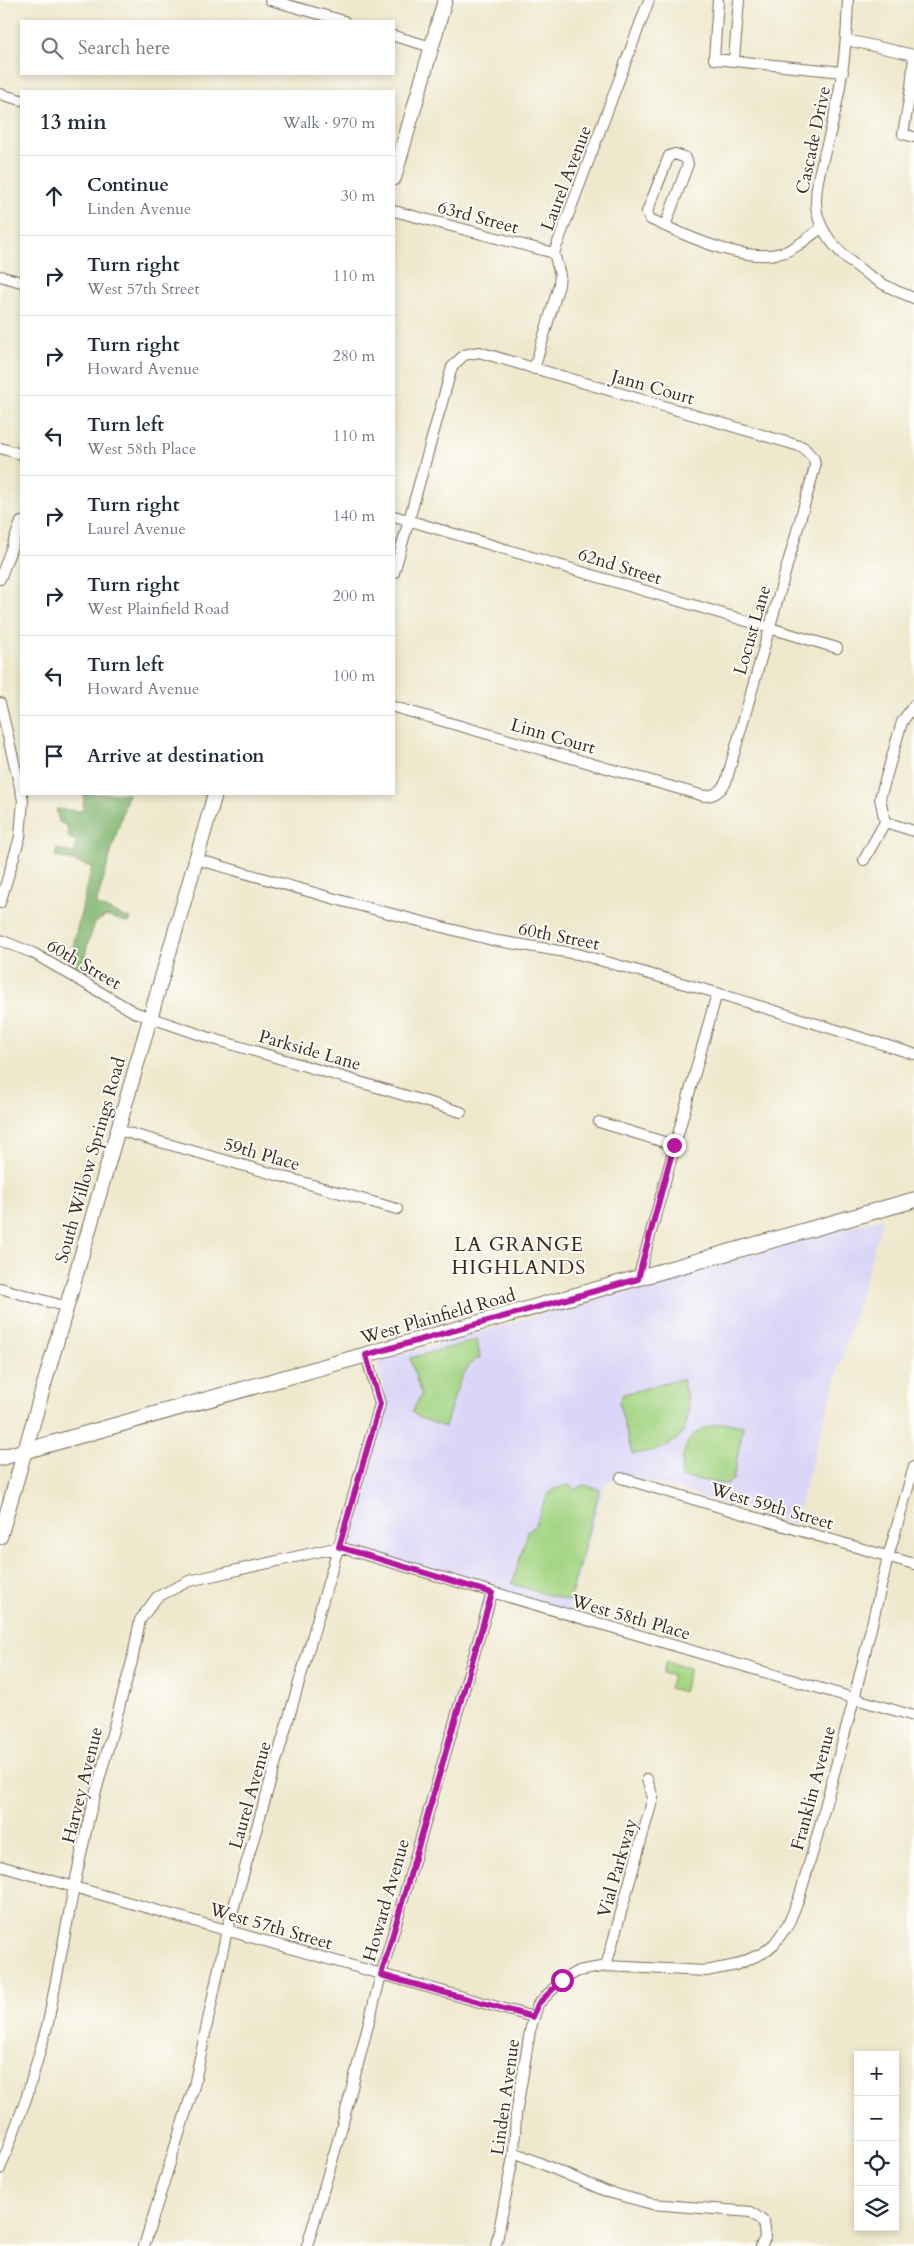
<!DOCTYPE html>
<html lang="en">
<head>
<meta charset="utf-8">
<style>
	:root { --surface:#fff; --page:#f2f2f3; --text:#1f2937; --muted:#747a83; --line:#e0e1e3 }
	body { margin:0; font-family:Cardo,serif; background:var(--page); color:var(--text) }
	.controls { position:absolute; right:15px; bottom:15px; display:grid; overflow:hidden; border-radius:0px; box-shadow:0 2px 8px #0003 }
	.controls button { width:45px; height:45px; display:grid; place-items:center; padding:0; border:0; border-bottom:1px solid var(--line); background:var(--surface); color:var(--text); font:25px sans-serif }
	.stop { position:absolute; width:15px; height:15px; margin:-11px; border:4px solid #b5179e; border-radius:50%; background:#fff }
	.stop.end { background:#b5179e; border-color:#fff; box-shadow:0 1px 5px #0008 }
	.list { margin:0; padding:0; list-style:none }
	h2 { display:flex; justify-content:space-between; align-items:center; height:65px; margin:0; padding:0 20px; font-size:21px }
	h2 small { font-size:16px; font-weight:400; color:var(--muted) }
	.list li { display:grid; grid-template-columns:32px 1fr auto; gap:15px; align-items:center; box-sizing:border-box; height:80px; padding:0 20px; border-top:1px solid var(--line) }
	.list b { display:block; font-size:19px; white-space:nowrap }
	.list p { margin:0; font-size:16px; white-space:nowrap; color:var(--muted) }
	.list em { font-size:16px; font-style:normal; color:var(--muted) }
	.icon { flex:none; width:28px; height:28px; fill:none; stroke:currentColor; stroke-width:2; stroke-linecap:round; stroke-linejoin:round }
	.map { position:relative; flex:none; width:914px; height:2246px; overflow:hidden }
	.search { position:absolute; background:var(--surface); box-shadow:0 2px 8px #0003; left:20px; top:20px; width:375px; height:55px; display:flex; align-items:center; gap:12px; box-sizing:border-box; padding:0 18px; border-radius:0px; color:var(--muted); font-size:19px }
	.panel { position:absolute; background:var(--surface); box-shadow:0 2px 8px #0003; left:20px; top:90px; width:375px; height:705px; border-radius:0px }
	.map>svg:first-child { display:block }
	.built { fill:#dad6f7 }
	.green { fill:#a4d584; stroke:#708051 }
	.forest { fill:#83b672; stroke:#5f7048 }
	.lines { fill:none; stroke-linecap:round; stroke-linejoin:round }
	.minor-casing { stroke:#7a6c5b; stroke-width:12 }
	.tertiary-casing { stroke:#7a6c5b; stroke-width:16 }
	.secondary-casing { stroke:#7a6c5b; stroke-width:17 }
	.minor { stroke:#fff; stroke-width:10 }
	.tertiary { stroke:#fff; stroke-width:14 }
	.secondary { stroke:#fff; stroke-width:15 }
	.route { stroke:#b5179e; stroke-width:6 }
	.labels { text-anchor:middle; stroke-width:4; stroke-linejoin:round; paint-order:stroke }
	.street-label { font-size:18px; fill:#3b2a1e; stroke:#fdfcf7 }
	.quarter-label { font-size:20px; letter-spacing:1px; fill:#3b2a1e; stroke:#fdfcf7 }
</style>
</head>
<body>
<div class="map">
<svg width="914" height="2246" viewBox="0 0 914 2246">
	<rect width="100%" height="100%" fill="#fdfcf7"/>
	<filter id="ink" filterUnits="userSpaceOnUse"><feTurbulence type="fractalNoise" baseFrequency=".02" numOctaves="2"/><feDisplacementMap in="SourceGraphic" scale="10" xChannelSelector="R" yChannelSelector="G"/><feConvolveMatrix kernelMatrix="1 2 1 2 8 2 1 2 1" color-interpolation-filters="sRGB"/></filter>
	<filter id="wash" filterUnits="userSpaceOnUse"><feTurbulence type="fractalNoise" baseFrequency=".0096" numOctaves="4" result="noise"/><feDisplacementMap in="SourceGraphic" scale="20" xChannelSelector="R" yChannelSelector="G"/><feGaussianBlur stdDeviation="1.12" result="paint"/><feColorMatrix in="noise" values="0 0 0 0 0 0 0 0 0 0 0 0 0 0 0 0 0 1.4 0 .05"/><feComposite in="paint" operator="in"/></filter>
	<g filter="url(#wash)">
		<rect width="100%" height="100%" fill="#eee8cc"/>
		<path class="built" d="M883 1218 794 1524 633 1477 606 1481 568 1611 349 1547V1534L380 1429 386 1395 377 1367 381 1360Z"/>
		<path class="green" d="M477 1340 480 1358C460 1364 451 1409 445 1427L420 1418 412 1412 421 1395 410 1358Z
			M682 1379C698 1428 682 1449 632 1454L619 1403 623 1394Z
			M726 1423 743 1426 733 1480 726 1484 681 1477C682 1443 690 1427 726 1423Z
			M568 1485 576 1490 583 1485 600 1489 569 1601 512 1584 528 1531 536 1524 543 1504 552 1490Z
			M666 1662 690 1668 683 1692 669 1688 673 1676 663 1673Z"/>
		<path class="forest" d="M84 794H128L96 905 131 919 129 923 106 916 95 923 86 949V974L68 966 92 867 55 856 57 849 74 853 77 842 69 838 67 826 59 822 56 809 83 811Z"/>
	</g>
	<g filter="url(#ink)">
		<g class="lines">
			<defs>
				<path id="minor" d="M270 0 344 21
					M718 0 714 59 843 72
					M848 0C847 40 843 78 834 117 828 145 816 174 816 202 816 247 877 285 914 298
					M394 36 432 47
					M847 40 914 55
					M914 55 911 88 903 134 914 137
					M734 59 739 0
					M0 94 21 100
					M675 154 686 158 688 164 665 226 650 219 647 212 669 156Z
					M394 211 554 253
					M665 226C698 241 746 262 781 253 795 250 810 236 821 228
					M0 276 21 282
					M534 369 559 285 560 275 554 253 649 0
					M0 448 21 454
					M394 516 837 648
					M394 573 452 367 464 355 479 352 803 447 814 459 815 467 726 782C721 791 715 796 704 796L394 707
					M0 579 21 522
					M0 703 23 800 20 837 0 903
					M885 822 880 798 902 722 914 705
					M885 822 914 831
					M196 859 346 902 492 940 578 954 717 993 914 1054
					M864 860 885 822
					M0 940 33 953 134 1012 207 1037 461 1112
					M599 1122 674 1145
					M118 1130 397 1209
					M638 1279 717 993
					M0 1288 67 1307
					M621 1478 914 1564
					M0 1866 533 2017
					M606 1966 653 1798 647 1779
					M514 2152 608 2192 652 2204 751 2212 763 2221 765 2238 761 2246
					M0 2169 26 2099 48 2023 74 1887 90 1813 132 1661 140 1620 157 1597 189 1581 339 1547 914 1716
					M144 2246 194 2086 227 1930 380 1404 366 1355
					M307 2246 341 2130 381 1975 492 1593
					M496 2246 514 2152 516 2115 530 2031 538 2004 562 1980 578 1971 606 1966 706 1971 736 1965 763 1953 774 1944 788 1925 799 1898 815 1844 854 1699 888 1557 914 1467"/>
				<path id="tertiary" d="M394 178 445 0
					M0 1537 215 794"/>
				<path id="secondary" d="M0 1458 914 1200"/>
			</defs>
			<use href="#minor" class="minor-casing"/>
			<use href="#tertiary" class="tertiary-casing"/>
			<use href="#secondary" class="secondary-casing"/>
			<use href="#minor" class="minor"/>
			<use href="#tertiary" class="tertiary"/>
			<use href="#secondary" class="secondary"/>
		</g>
	</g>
	<g class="lines" filter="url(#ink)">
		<path class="route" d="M562 1980 538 2004 533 2017 381 1975 492 1593 339 1547 380 1404 366 1355 638 1279 674 1145"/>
	</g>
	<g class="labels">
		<g class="street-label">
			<text transform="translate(813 140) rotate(-78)" y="6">Cascade Drive</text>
			<text transform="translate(566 178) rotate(-69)" y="6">Laurel Avenue</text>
			<text transform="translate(478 217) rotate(15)" y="6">63rd Street</text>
			<text transform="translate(653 387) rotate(16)" y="6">Jann Court</text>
			<text transform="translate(620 566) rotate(17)" y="6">62nd Street</text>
			<text transform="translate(752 630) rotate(-74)" y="6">Locust Lane</text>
			<text transform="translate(553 736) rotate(16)" y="6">Linn Court</text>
			<text transform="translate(559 936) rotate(11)" y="6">60th Street</text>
			<text transform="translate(84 964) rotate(30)" y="6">60th Street</text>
			<text transform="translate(310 1050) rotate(16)" y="6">Parkside Lane</text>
			<text transform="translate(262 1154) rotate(16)" y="6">59th Place</text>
			<text transform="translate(90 1160) rotate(-74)" y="6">South Willow Springs Road</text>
			<text transform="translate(438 1316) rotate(-16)" y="6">West Plainfield Road</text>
			<text transform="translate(772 1506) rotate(16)" y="6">West 59th Street</text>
			<text transform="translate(631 1617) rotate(16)" y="6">West 58th Place</text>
			<text transform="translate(82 1785) rotate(-76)" y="6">Harvey Avenue</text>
			<text transform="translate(813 1788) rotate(-75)" y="6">Franklin Avenue</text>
			<text transform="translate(250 1795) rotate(-74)" y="6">Laurel Avenue</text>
			<text transform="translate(617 1868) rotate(-74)" y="6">Vial Parkway</text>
			<text transform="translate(386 1900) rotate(-74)" y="6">Howard Avenue</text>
			<text transform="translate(271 1926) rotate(16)" y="6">West 57th Street</text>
			<text transform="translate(505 2097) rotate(-82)" y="6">Linden Avenue</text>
		</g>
		<g class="quarter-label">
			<text x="519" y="1251">LA GRANGE<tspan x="519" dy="23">HIGHLANDS</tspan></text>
		</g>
	</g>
</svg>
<div class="controls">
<button>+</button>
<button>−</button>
<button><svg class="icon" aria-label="locate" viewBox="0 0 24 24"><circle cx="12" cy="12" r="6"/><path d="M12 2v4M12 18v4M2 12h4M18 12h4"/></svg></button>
<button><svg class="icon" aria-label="layers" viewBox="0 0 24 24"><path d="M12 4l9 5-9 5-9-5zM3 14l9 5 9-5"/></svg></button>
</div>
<div class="stop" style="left:562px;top:1980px"></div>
<div class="stop end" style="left:674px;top:1145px"></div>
<div class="search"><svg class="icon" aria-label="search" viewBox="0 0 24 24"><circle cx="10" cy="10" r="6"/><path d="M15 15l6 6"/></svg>Search here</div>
<section class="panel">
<h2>13 min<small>Walk · 970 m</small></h2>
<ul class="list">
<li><svg class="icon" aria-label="ahead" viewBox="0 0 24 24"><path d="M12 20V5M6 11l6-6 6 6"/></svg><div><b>Continue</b><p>Linden Avenue</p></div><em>30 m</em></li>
<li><svg class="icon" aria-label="right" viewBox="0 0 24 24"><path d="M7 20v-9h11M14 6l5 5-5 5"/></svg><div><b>Turn right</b><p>West 57th Street</p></div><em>110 m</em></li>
<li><svg class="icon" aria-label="right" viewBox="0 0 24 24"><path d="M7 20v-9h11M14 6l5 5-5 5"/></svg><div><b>Turn right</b><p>Howard Avenue</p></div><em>280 m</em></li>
<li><svg class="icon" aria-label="left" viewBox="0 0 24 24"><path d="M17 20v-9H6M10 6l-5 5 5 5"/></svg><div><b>Turn left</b><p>West 58th Place</p></div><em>110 m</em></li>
<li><svg class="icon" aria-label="right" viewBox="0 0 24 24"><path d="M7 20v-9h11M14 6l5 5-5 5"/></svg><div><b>Turn right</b><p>Laurel Avenue</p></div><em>140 m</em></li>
<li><svg class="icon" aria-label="right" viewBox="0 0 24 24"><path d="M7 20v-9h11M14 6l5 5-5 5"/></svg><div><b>Turn right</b><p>West Plainfield Road</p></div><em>200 m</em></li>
<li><svg class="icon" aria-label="left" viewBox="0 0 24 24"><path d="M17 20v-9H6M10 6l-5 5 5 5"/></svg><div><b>Turn left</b><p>Howard Avenue</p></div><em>100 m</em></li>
<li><svg class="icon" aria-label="arrive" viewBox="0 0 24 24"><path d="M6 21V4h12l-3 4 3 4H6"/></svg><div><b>Arrive at destination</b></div></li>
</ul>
</section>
</div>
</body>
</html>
